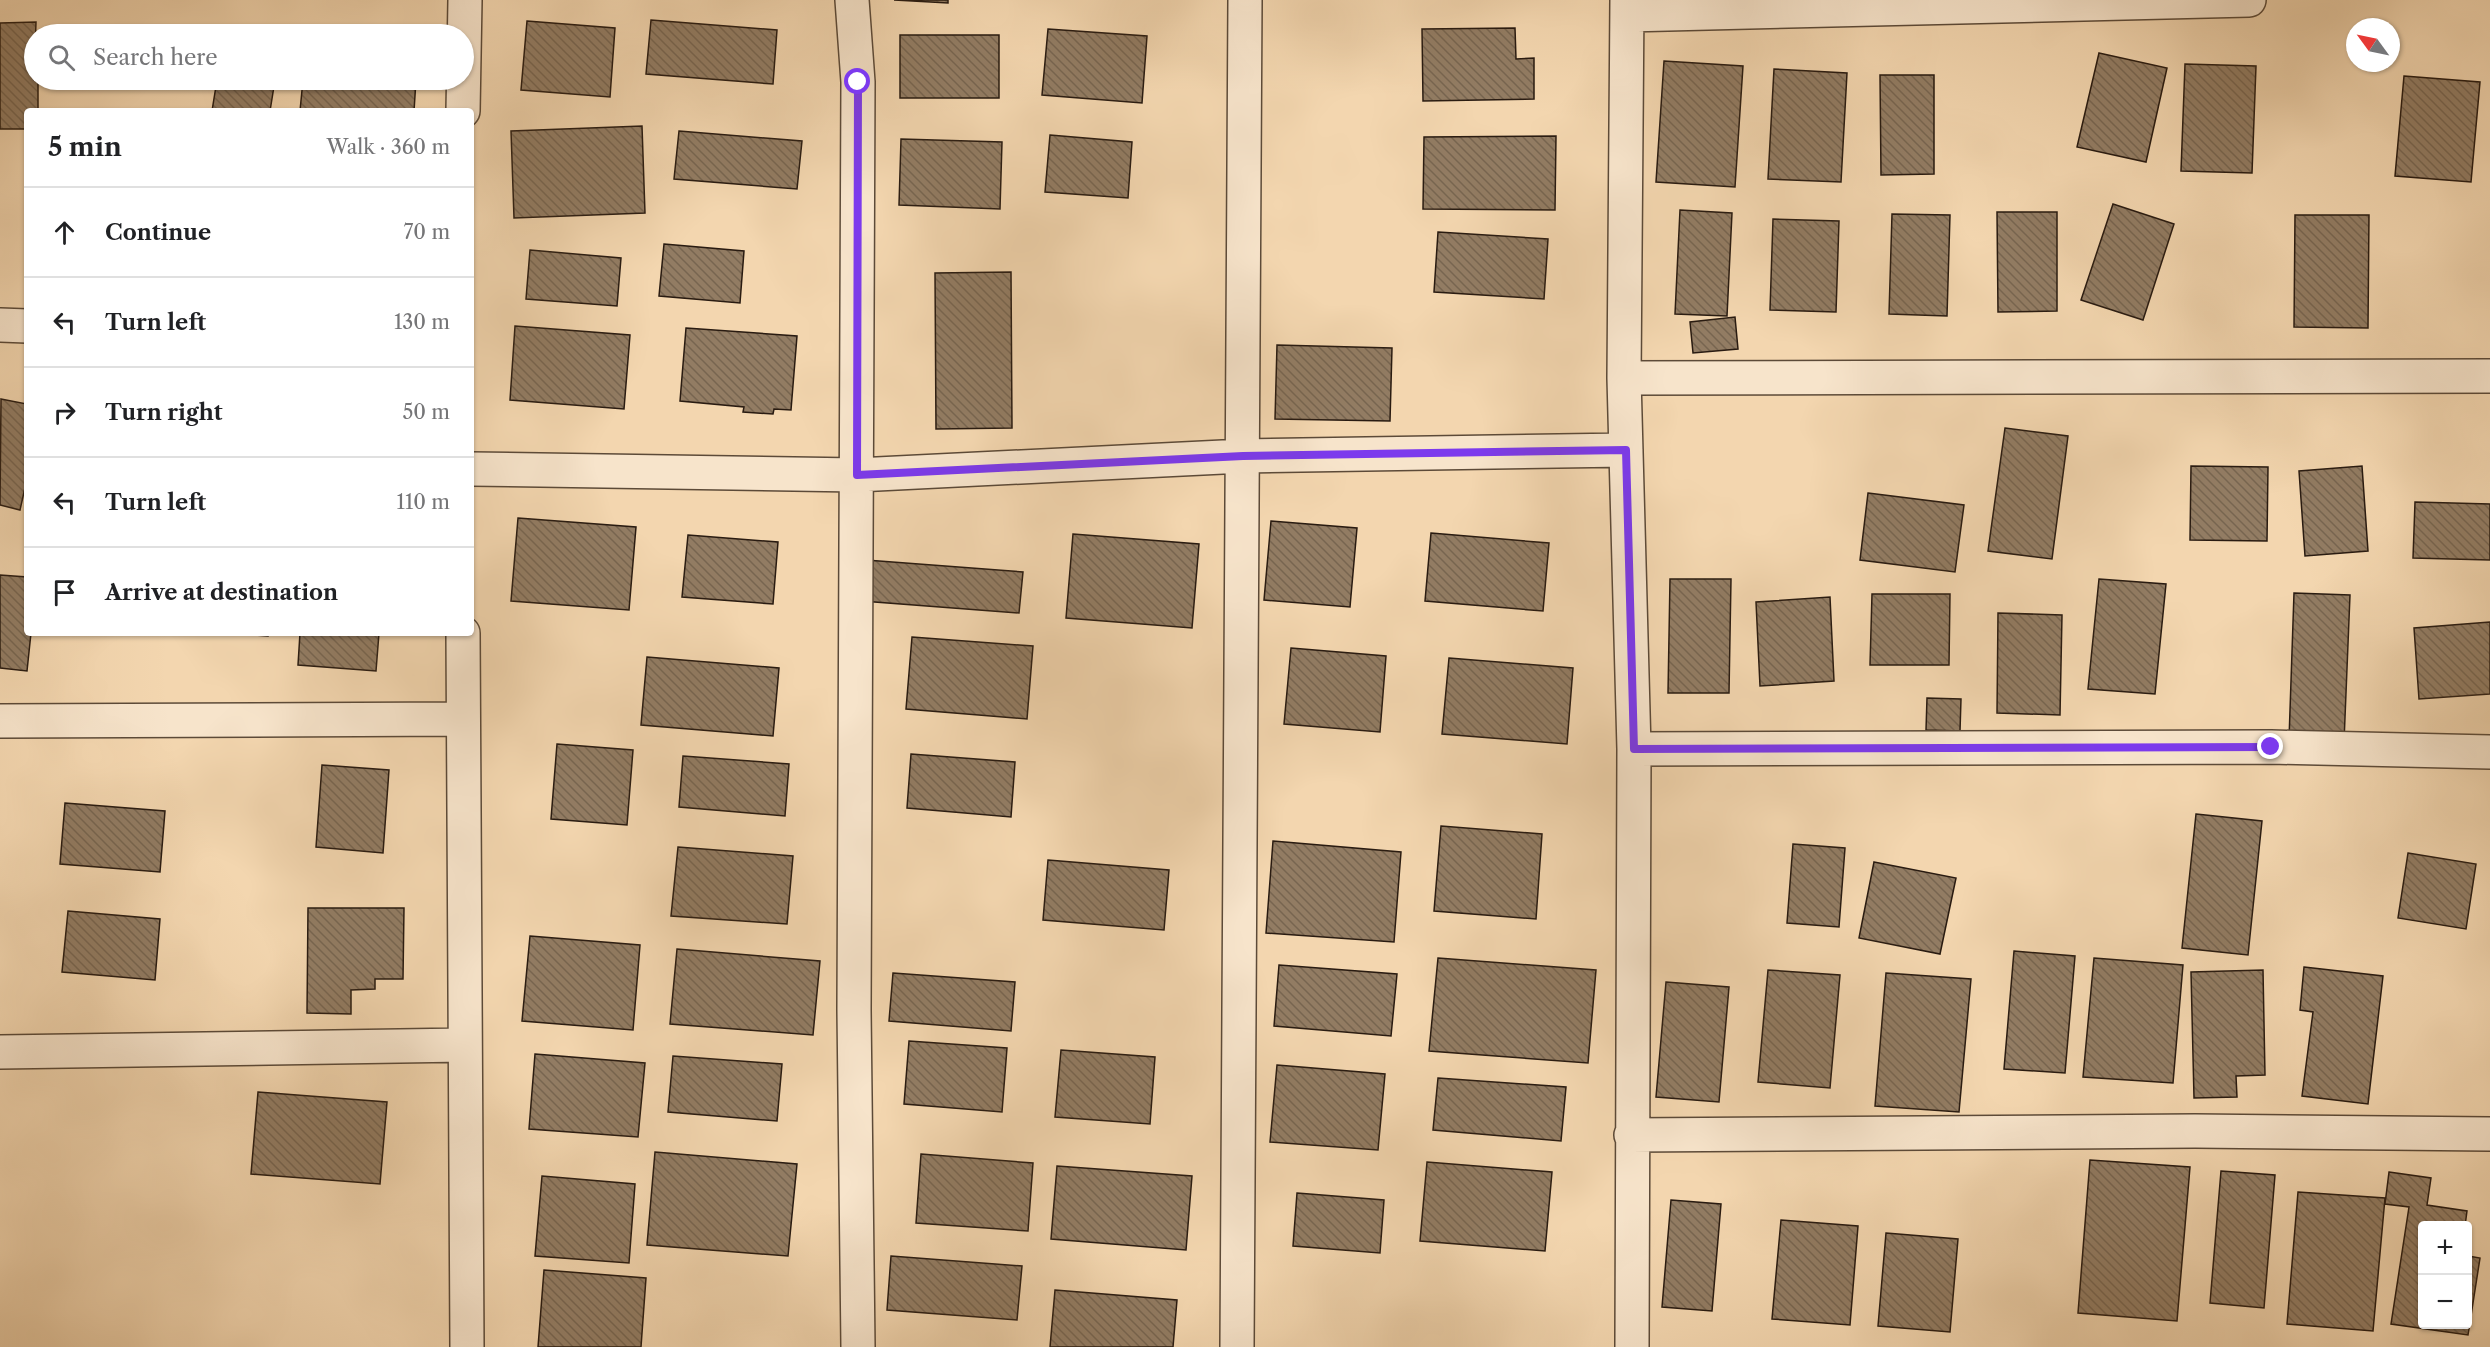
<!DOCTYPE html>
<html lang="en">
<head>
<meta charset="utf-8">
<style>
	:root { --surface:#fff; --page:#f6f6f6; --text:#202124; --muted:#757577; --line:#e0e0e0 }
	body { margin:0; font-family:"Libre Caslon Text",serif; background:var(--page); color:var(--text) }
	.controls { position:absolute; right:18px; bottom:18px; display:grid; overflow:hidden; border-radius:6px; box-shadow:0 2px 4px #0004 }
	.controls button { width:54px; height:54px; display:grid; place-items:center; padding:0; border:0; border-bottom:2px solid var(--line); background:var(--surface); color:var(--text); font:30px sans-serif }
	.compass { position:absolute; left:2346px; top:18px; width:54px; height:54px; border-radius:50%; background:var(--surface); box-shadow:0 2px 4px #0004; rotate:303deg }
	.stop { position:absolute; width:18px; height:18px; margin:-14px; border:4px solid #7c3aed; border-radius:50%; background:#fff }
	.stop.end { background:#7c3aed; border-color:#fff; box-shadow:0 2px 6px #0008 }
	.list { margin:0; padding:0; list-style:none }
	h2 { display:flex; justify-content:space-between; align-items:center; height:78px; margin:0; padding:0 24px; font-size:26px }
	h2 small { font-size:20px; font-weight:400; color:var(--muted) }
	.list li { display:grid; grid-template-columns:39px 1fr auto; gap:18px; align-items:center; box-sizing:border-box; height:90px; padding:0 24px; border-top:2px solid var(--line) }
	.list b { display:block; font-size:22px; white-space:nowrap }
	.list em { font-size:20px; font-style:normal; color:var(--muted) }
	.icon { flex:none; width:33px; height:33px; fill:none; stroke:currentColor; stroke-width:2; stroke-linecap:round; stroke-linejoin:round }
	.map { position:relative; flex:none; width:2490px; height:1347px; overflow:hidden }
	.search { position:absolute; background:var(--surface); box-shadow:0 2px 4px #0004; left:24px; top:24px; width:450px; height:66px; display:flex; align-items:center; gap:15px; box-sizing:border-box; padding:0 21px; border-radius:33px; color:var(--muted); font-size:22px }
	.panel { position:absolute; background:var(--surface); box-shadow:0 2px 4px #0004; left:24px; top:108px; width:450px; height:528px; border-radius:6px }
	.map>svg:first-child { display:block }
	.building { fill:url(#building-back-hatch); stroke:#291b11; stroke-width:1.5 }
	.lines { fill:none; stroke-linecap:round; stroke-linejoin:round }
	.minor-casing { stroke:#5c4a38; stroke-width:36 }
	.minor { stroke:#f7e4cb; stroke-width:33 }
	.route { stroke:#7c3aed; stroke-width:8 }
</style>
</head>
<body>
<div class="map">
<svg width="2490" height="1347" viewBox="0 0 2490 1347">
	<defs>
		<pattern id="building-back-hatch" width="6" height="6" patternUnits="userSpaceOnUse" patternTransform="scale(1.5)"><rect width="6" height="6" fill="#927c63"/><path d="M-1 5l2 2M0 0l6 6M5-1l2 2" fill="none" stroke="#776550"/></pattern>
	</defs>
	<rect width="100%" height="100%" fill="#f3d6af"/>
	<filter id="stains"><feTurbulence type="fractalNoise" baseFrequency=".00333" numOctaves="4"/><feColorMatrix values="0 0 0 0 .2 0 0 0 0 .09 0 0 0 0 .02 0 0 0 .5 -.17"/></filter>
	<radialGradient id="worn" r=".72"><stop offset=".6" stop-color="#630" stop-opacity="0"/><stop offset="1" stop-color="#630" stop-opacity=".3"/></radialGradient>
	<path class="building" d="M894 0H948V3Z
		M651 20 777 30 773 84 646 74Z
		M527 21 615 28 610 97 521 90Z
		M36 22 34 80H38V111H27V129H0V23Z
		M225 27 273 34H224Z
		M1515 28 1516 59 1534 58V99L1423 101 1422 29Z
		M1048 29 1147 36 1142 103 1042 95Z
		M307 31 351 34H307Z
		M900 35H999V98H900Z
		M2099 53 2167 68 2146 162 2077 147Z
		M1664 61 1743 66 1735 187 1656 182Z
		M2185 64 2256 66 2252 173 2181 171Z
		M1774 69 1847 73 1841 182 1768 179Z
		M1880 75H1934V174L1881 175Z
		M2404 76 2480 82 2471 182 2395 176Z
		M217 80H275L270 111H212Z
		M303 80H416L414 111H300Z
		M642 126 645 213 514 218 511 131Z
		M679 131 802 141 797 189 674 179Z
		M1050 135 1132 142 1128 198 1045 192Z
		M1556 136 1555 210 1423 209 1424 137Z
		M901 139 1002 142 1000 209 899 205Z
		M2113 204 2174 224 2143 320 2081 300Z
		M1680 210 1732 213 1727 316 1675 314Z
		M1997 212H2057V311L1998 312Z
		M1892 214 1950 215 1947 316 1889 314Z
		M2295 215H2369L2368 328 2294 327Z
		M1773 219 1839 221 1836 312 1770 310Z
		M1438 232 1548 239 1544 299 1434 292Z
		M664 244 744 251 740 303 659 296Z
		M530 250 621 258 617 306 526 299Z
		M1011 272 1012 428 936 429 935 273Z
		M1735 317 1738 349 1693 353 1690 322Z
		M515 326 630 335 624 409 510 400Z
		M686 328 797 336 791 410 774 409 773 414 743 412 744 407 680 401Z
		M1277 345 1392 348 1390 421 1275 419Z
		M1 399 27 404V479L20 510 0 505Z
		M2005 428 2068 436 2052 559 1988 551Z
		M2191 466 2268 467 2267 541 2190 540Z
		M2362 466 2368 551 2305 556 2299 471Z
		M1868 493 1964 505 1955 572 1860 560Z
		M2415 502 2490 504V560L2413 558Z
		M518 518 636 527 629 610 511 601Z
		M1271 521 1357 528 1350 607 1264 600Z
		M1431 533 1549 543 1543 611 1425 601Z
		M1073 534 1199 544 1192 628 1066 618Z
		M688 535 778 542 773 604 682 597Z
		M866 560 1023 572 1019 613 862 601Z
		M0 575 27 577V633H31L27 671 0 668Z
		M1670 579H1731L1729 693H1668Z
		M2099 579 2166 584 2155 694 2088 689Z
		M2294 593 2350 595 2344 742 2289 740Z
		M1872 594H1950L1949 665H1870Z
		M1830 597 1834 681 1760 686 1756 602Z
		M1998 613 2062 615 2060 715 1997 713Z
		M2490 622V694L2419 699 2414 628Z
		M230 633H268V636Z
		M300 633H379L376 671 298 665Z
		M912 637 1033 646 1027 719 906 709Z
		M1291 648 1386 656 1380 732 1284 724Z
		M647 657 779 668 773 736 641 725Z
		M1449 658 1573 668 1567 744 1442 734Z
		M1927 698 1961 699 1960 731 1926 730Z
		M557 744 633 750 627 825 551 819Z
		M911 754 1015 762 1011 817 907 808Z
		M683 756 789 764 785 816 679 807Z
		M322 765 389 770 383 853 316 847Z
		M65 803 165 811 160 872 60 864Z
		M2196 814 2262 821 2248 955 2182 948Z
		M1441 826 1542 834 1536 919 1434 911Z
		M1273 841 1401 852 1394 942 1266 933Z
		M1793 844 1845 848 1839 927 1787 923Z
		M678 847 793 856 787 924 671 916Z
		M2408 853 2476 864 2466 929 2398 918Z
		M1048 860 1169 870 1164 930 1043 920Z
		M1874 862 1956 878 1940 954 1859 938Z
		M308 908H404L403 979H375V989L351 990V1014L307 1013Z
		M68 911 160 919 155 980 62 972Z
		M530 936 640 945 633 1030 522 1021Z
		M677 949 820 961 813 1035 670 1024Z
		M2014 951 2075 956 2065 1073 2004 1069Z
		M1438 958 1596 970 1588 1063 1429 1051Z
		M2094 958 2183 965 2173 1083 2083 1077Z
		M1279 965 1397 974 1391 1036 1274 1026Z
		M2304 967 2383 976 2368 1104 2302 1096 2313 1012 2300 1010Z
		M1768 970 1840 975 1830 1088 1758 1082Z
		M2263 970 2265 1075 2236 1076 2237 1097 2194 1098 2191 972Z
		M893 973 1015 982 1011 1031 889 1021Z
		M1886 973 1971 979 1959 1112 1875 1106Z
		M1666 982 1729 987 1719 1102 1656 1097Z
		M909 1041 1007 1048 1002 1112 904 1104Z
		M1061 1050 1155 1057 1150 1124 1055 1117Z
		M535 1054 645 1063 638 1137 529 1129Z
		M673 1056 782 1064 777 1121 668 1112Z
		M1277 1065 1385 1074 1378 1150 1270 1142Z
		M1438 1078 1566 1087 1561 1141 1433 1130Z
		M258 1092 387 1102 380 1184 251 1174Z
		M655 1152 797 1164 788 1256 647 1245Z
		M921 1154 1033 1163 1028 1231 916 1223Z
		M2090 1160 2190 1167 2177 1321 2078 1313Z
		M1427 1162 1552 1172 1545 1251 1420 1241Z
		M1057 1166 1192 1176 1186 1250 1051 1239Z
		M2221 1171 2275 1175 2264 1308 2210 1303Z
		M2389 1172 2431 1178 2427 1205 2467 1211 2465 1226H2422V1324H2468V1256L2480 1258 2468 1335 2391 1324 2409 1207 2385 1204Z
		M542 1176 635 1184 629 1263 535 1256Z
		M2298 1192 2385 1198 2373 1331 2287 1324Z
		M1297 1193 1384 1200 1380 1253 1293 1246Z
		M1671 1200 1721 1204 1712 1311 1662 1307Z
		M1781 1220 1858 1226 1850 1325 1772 1319Z
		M1886 1233 1958 1239 1950 1332 1878 1326Z
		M891 1256 1022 1266 1017 1320 887 1310Z
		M544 1270 646 1278 641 1347H538Z
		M1055 1290 1177 1300 1173 1347H1050Z"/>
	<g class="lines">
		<defs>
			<path id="minor" d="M852 0 858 82 854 1010 858 1347
				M1627 0 1624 378 1634 749 1632 1347
				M1627 15 2249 0
				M463 111 465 0
				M0 325 27 326
				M1624 378 2490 376
				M471 469 857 475 1243 456 1626 450
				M463 633 467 1347
				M0 721 462 719
				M1634 749 2271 747 2490 752
				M0 1052 464 1045
				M1631 1135 2195 1131 2490 1134
				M1237 1347 1245 0"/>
		</defs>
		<use href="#minor" class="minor-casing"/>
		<use href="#minor" class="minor"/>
	</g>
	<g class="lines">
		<path class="route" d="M858 82 857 475 1243 456 1626 450 1634 749 2271 747"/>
	</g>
	<rect width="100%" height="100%" filter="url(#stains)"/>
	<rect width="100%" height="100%" fill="url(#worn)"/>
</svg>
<div class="controls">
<button>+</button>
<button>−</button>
</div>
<svg class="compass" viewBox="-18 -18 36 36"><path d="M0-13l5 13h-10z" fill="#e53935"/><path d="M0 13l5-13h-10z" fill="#757577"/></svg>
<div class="stop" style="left:858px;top:82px"></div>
<div class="stop end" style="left:2271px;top:747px"></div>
<div class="search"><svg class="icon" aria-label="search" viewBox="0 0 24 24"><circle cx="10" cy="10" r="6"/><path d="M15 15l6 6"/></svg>Search here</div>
<section class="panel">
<h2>5 min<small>Walk · 360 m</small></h2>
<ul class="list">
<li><svg class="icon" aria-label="ahead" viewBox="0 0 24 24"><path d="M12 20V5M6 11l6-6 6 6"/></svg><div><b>Continue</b></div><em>70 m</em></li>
<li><svg class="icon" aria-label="left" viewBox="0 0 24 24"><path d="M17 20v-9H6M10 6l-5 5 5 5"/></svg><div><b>Turn left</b></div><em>130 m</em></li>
<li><svg class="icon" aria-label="right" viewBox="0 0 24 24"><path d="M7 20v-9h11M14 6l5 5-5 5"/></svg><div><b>Turn right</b></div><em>50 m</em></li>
<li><svg class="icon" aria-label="left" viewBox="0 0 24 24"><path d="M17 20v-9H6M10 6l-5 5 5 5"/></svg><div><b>Turn left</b></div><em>110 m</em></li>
<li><svg class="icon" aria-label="arrive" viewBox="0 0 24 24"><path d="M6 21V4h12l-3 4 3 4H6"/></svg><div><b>Arrive at destination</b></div></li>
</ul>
</section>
</div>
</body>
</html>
